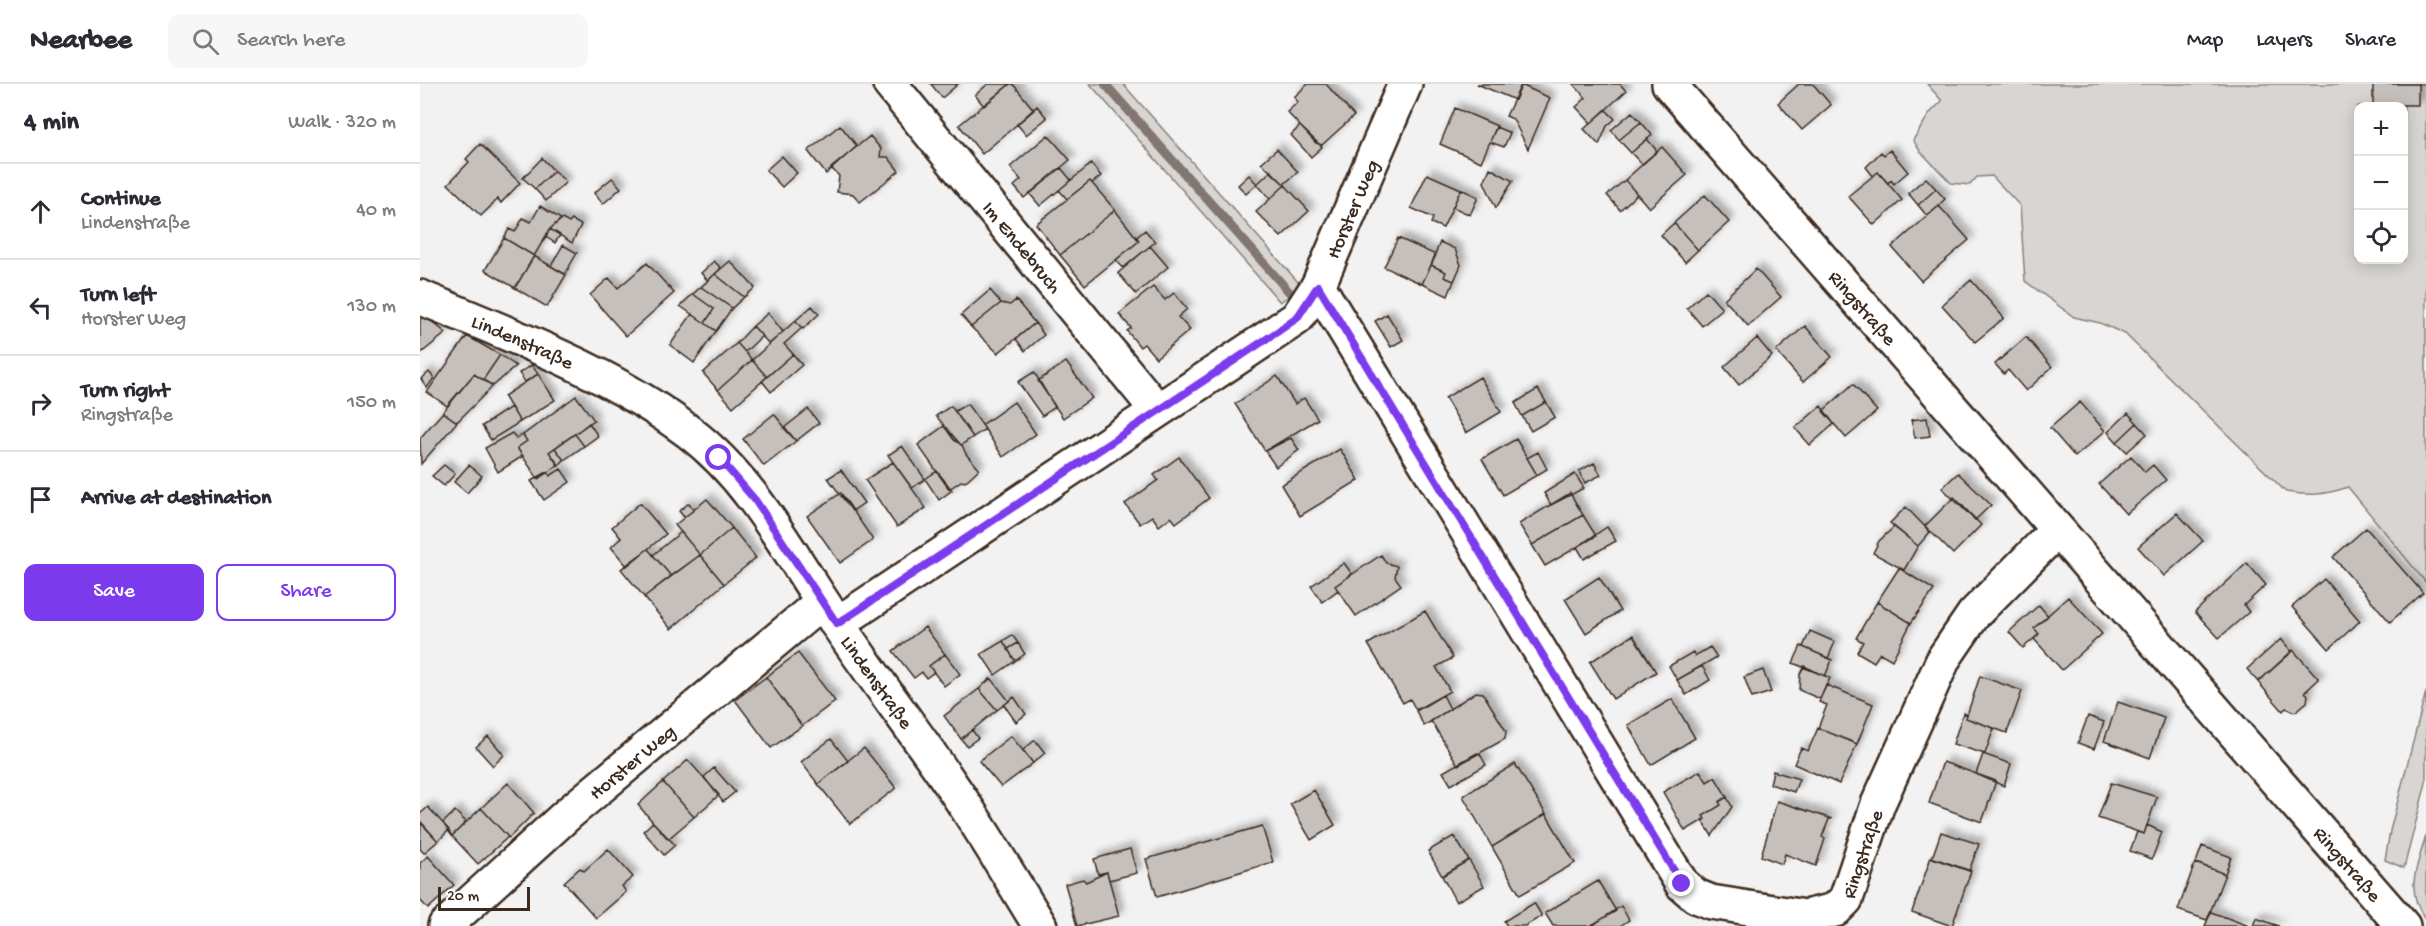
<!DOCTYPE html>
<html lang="en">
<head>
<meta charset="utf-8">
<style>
	:root { --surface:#fff; --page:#f7f7f7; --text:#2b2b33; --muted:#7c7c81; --line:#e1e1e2; --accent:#7c3aed }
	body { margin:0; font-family:"Gochi Hand",sans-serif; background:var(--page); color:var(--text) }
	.controls { position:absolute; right:18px; top:18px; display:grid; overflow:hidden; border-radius:12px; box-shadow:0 3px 15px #0003 }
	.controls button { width:54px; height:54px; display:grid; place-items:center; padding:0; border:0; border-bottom:2px solid var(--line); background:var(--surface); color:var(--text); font:30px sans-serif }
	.scale { position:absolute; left:18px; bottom:15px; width:92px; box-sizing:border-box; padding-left:6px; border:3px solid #3b2a1e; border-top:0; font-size:16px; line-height:21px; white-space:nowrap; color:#3b2a1e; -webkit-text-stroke:4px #fff; paint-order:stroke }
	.stop { position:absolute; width:18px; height:18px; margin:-14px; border:4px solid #7c3aed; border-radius:50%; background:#fff }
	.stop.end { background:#7c3aed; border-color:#fff; box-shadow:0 2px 6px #0008 }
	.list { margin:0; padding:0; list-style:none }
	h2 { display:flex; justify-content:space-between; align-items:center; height:78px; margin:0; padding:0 24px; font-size:26px }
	h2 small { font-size:20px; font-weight:400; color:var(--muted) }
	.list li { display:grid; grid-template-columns:39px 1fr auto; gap:18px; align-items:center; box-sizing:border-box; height:96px; padding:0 24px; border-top:2px solid var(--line) }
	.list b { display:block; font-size:22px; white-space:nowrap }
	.list p { margin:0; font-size:20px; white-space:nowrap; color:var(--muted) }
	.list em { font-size:20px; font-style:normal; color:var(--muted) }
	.actions { display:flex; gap:12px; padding:18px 24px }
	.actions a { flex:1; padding:14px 0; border:2px solid var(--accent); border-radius:12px; text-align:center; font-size:21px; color:var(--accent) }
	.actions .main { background:var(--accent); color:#fff }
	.icon { flex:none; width:33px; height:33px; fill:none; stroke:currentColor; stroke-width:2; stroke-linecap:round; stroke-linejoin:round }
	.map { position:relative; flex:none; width:2006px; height:842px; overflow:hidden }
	header { display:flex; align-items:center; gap:36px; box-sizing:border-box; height:84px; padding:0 30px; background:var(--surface); border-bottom:2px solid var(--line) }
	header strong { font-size:28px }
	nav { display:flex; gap:33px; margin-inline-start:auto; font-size:21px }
	.search { width:420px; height:54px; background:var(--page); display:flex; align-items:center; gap:15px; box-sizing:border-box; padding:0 21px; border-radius:12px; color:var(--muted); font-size:22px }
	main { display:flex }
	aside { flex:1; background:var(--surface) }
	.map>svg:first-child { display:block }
	.green { fill:#d8d5d2; stroke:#8a8078; stroke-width:1.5; fill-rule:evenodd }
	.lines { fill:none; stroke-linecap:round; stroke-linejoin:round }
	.stream { stroke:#827770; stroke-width:9 }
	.building { fill:#c6c0bd; stroke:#3b2a1e; stroke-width:1.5; filter:url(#shadow) }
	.street-casing { stroke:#3b2a1e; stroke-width:38 }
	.street { stroke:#fff; stroke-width:33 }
	.route { stroke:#7c3aed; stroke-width:8 }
	.labels { text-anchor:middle; stroke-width:4.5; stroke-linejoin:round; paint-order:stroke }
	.street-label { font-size:20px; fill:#3b2a1e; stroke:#fff }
</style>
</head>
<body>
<header>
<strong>Nearbee</strong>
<div class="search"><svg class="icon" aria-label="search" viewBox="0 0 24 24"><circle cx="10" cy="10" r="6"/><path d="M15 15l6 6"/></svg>Search here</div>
<nav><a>Map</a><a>Layers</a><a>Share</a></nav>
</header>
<main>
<aside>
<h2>4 min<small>Walk · 320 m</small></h2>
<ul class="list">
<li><svg class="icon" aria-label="ahead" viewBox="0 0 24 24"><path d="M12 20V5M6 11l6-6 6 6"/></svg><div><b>Continue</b><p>Lindenstraße</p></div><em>40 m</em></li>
<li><svg class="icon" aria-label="left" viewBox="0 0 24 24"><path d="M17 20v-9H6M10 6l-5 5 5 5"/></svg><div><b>Turn left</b><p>Horster Weg</p></div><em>130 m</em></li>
<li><svg class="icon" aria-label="right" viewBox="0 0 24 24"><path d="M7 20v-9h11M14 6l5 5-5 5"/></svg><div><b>Turn right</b><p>Ringstraße</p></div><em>150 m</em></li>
<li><svg class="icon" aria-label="arrive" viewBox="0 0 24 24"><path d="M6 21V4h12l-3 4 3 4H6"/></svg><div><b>Arrive at destination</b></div></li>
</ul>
<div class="actions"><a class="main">Save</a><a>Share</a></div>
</aside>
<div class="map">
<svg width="2006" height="842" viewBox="0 0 2006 842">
	<defs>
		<filter id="shadow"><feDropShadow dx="5.5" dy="-5.5" stdDeviation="3" flood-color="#0004"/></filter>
	</defs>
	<rect width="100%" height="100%" fill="#f3f2f2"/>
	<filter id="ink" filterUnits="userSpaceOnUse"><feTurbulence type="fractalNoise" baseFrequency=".0167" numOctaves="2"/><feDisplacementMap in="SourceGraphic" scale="12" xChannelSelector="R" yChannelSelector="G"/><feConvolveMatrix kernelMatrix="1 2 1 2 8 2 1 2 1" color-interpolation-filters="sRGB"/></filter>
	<g filter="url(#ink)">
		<path class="green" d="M670 0H703L879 199 872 210 860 218Z
			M1507 0H2006V499L1928 403C1906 411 1889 412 1866 408L1705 250 1680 239 1654 233 1605 197 1600 122 1572 92 1557 93 1550 101 1531 99 1500 67 1493 56 1510 29 1522 17ZM1938 22H1984V176H1938Z
			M2006 608V699L1984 784 1965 776 1970 747Z
			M2006 752V836C1984 806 1997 783 2006 752Z"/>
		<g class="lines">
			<path class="stream" d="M685 0 879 219"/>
		</g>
		<path class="building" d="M511 0H538L522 14Z
			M568 0H590L564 22 555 11Z
			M590 0H593L614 26 562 70 539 41Z
			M888 0H906L934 32 902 61 896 59 867 28 878 18 874 13Z
			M1057 0H1102L1095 16Z
			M1153 0H1200L1206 7 1171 39 1156 23 1166 14Z
			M1379 0H1393L1411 21 1382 46 1358 19Z
			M1953 0H1998V21H1953Z
			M1101 1 1130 14 1108 65 1093 35 1086 32Z
			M617 22 627 34 606 51 597 40Z
			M1035 24 1077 42 1061 78 1020 60Z
			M1186 26 1195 35 1187 42 1179 61 1164 45Z
			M1212 28 1221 38 1199 56 1191 46Z
			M1221 38 1232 51 1211 69 1199 56Z
			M420 41 437 62 406 90 388 67Z
			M880 42 902 63 891 73 871 51Z
			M1076 43 1090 49 1084 63 1070 58Z
			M628 51 650 76 604 114 594 102 601 96 590 83Z
			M450 52 461 65 460 73H468L479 87 440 118 433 110 417 108 419 92 411 84Z
			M1227 55 1237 67 1222 80 1211 69Z
			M60 60 100 99 81 119 78 115 61 132 28 100 49 78 46 75Z
			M1242 63 1267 91 1229 124 1205 96Z
			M857 65 878 88 864 100 841 79Z
			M1470 66 1488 88 1474 100 1471 96 1468 99 1458 88 1453 92 1446 83 1461 68 1464 71Z
			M362 72 377 89 362 103 346 86Z
			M122 74 134 87 115 105 103 94Z
			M671 80 681 92 672 99 670 97 647 115 639 106Z
			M641 84 651 96 620 122 610 110Z
			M1070 84 1093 97 1076 124 1064 98Z
			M134 87 146 98 126 117 115 105Z
			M851 87 865 101 850 115 837 100Z
			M1458 88 1482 116 1454 141 1428 112Z
			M1007 90 1041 105 1023 144 1011 139 1013 134 991 124Z
			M829 91 837 100 826 110 818 101Z
			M192 94 201 104 183 120 174 109Z
			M1506 94 1516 105 1498 121 1488 109Z
			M1205 96 1217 110 1200 126 1187 111Z
			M670 97 695 126 640 171 616 140Z
			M865 101 889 127 861 153 836 128Z
			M1041 105 1058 113 1050 131 1033 123Z
			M1516 105 1525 115 1507 132 1498 121Z
			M1285 111 1309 138 1278 166 1254 139Z
			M120 122 141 135 130 145 114 172 84 154 89 145 95 148 103 134 111 138Z
			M1519 122 1549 156 1501 197 1472 163Z
			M695 126 719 157 665 201 640 171Z
			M142 135 149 139 152 136 161 141 152 159 130 145Z
			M1254 139 1278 166 1265 178 1241 151Z
			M130 145 140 151 135 159 126 153Z
			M725 146 735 158 703 184 696 176 719 157 717 153Z
			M84 154 114 172 95 204 65 186Z
			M978 154 1016 171 1002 200 964 183Z
			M1020 158 1035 165 1041 181 1034 197 1024 193 1026 188 1011 181Z
			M143 161 157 169 145 190 131 182Z
			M730 162 748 183 716 210 698 189Z
			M114 172 146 191 127 223 95 204Z
			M294 177 301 184 288 197 281 189Z
			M310 177 335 204 324 213 295 190Z
			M227 179 254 209 206 252 170 211 189 194 198 204Z
			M1011 181 1026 188 1024 193 1034 197 1028 212 1002 200Z
			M1336 185 1361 213 1328 242 1304 215Z
			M295 190 324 213 312 224 281 203Z
			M1551 196 1584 234 1555 258 1522 221Z
			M281 203 312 224 296 247 285 239 294 225 273 210Z
			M733 203 745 216 754 209 767 225 758 233 770 246 736 274 724 260 720 263 707 247 711 244 699 230Z
			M570 206 581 219 551 243 541 231Z
			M1286 207 1302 225 1282 242 1267 224Z
			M273 210 294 225 285 239 260 222Z
			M596 216 615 239 578 269 551 243 581 219 590 221Z
			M392 222 399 230 383 245 375 237Z
			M348 229 363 248 349 260 333 242Z
			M272 230 296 247 274 279 250 261Z
			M967 230 983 256 971 263 955 237Z
			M5 232 26 249 0 270V236Z
			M375 237 382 244 364 260 373 270 347 293 332 276Z
			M615 239 624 251 605 267 596 255Z
			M333 242 342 252 325 268 317 259Z
			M1385 242 1412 273 1383 298 1356 267Z
			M47 252 80 271 63 296 54 290 27 322 7 308Z
			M1606 253 1632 283 1606 307 1588 286 1584 290 1575 280Z
			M1337 254 1352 272 1319 301 1304 283Z
			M317 259 332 276 298 306 283 289Z
			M373 270 382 281 351 308 342 297Z
			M80 271 96 282 73 302 63 296Z
			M332 276 347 293 313 323 298 306Z
			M646 278 672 314 643 334 618 297Z
			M112 281 118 290 105 298 99 289Z
			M9 288 14 294 7 304 1 295Z
			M614 288 635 323 622 332 598 298Z
			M54 290 73 302 37 338 23 328Z
			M118 290 135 316 100 338 84 312Z
			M857 292 875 320 884 314 898 335 845 367 815 320Z
			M1060 293 1081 328 1046 349 1025 314Z
			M1433 300 1457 327 1426 354 1403 327Z
			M1118 305 1126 318 1102 332 1095 319Z
			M156 312 174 336 129 368 138 381 118 395 97 364 107 357 103 351Z
			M594 318 616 350 583 373 562 341Z
			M1126 318 1135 333 1111 347 1102 332Z
			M1660 318 1685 347 1655 373 1630 344Z
			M547 320 565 345 553 353 535 327Z
			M531 322 553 353 541 361 516 332Z
			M1401 322 1414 340 1390 361 1375 344Z
			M91 323 100 338 71 356 62 342Z
			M388 325 399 339 376 357 364 344Z
			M23 328 37 338 1 380 0 354Z
			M1708 329 1717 339 1697 358 1688 348Z
			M354 330 376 357 344 382 323 355Z
			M1507 334 1510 352 1495 354 1491 336Z
			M169 339 178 352 164 362 155 350Z
			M1717 339 1727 350 1707 368 1697 358Z
			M524 342 534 356 542 361 546 370 559 385 545 398 541 397 529 405 498 361Z
			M92 349 96 354 103 351 107 357 97 364 103 372 78 388 65 364Z
			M155 350 164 362 144 376 135 364Z
			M871 354 879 366 856 383 845 367Z
			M1096 355 1117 391 1083 411 1062 375Z
			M482 362 505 395 492 404 468 371Z
			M135 364 144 376 139 381 129 368Z
			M920 365 939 396 880 432 861 401Z
			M1118 368 1127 385 1117 391 1107 374Z
			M1711 372 1725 388 1733 381 1746 396 1706 430 1679 400Z
			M759 373 789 414 756 439 751 433 739 442 732 432 720 440 705 420 738 396 734 391Z
			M473 378 506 424 477 443 445 396Z
			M1174 379 1181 391 1165 399 1159 387Z
			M24 381 35 390 24 402 12 392Z
			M49 381 62 392 47 409 34 398Z
			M141 385 150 398 124 416 111 397 127 388 130 392Z
			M421 386 444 419 432 427 408 394Z
			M517 387 532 406 519 416 505 395Z
			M1538 389 1571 421 1555 436 1522 404Z
			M1155 390 1164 404 1131 421 1124 409Z
			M421 409 453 456 420 479 387 432Z
			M1150 409 1163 431 1112 461 1099 440Z
			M1534 413 1561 441 1533 470 1505 442Z
			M287 415 312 444 280 471 255 441Z
			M220 419 246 450 207 482 191 463 201 454 192 443Z
			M269 419 274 426 264 433 259 427Z
			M1486 423 1510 448 1498 462 1470 439Z
			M1757 429 1783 457 1744 492 1718 463Z
			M1163 431 1176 452 1125 482 1112 461Z
			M1187 443 1196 457 1164 475 1157 463Z
			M1474 443 1498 462 1484 486 1453 469 1459 457Z
			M312 444 336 474 304 500 280 471Z
			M1946 444 2003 509 1970 538 1913 473Z
			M261 448 280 471 251 492 233 471Z
			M228 465 251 492 224 513 201 485Z
			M280 471 304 500 251 545 224 513Z
			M961 471 966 479 977 482 975 493 981 501 936 532 915 502Z
			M924 479 932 490 915 502 918 506 902 518 891 502Z
			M1827 479 1846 501 1824 521 1829 528 1799 554 1775 528Z
			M1479 484 1514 506 1491 539 1457 518Z
			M1179 493 1200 527 1166 549 1145 515Z
			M1904 495 1940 537 1909 565 1872 523Z
			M1648 513 1682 550 1642 586 1614 555 1619 550 1614 544Z
			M1457 518 1491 539 1472 576 1460 569 1454 578 1437 568 1443 558 1436 554Z
			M1619 521 1628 532 1614 544 1619 550 1603 564 1589 548Z
			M1005 527 1033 574 1016 583 1030 607 996 626 990 615 983 619 948 560Z
			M505 543 525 570 509 582 514 588 506 594 502 588 494 594 473 567Z
			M1390 547 1415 558 1408 574 1383 563Z
			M592 551 598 559 588 565 583 557Z
			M1213 551 1236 588 1193 615 1170 578Z
			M1861 555 1872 568 1838 598 1827 585Z
			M583 557 595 577 575 591 561 570Z
			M598 559 605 570 595 577 588 565Z
			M1381 562 1412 576 1405 592 1373 579Z
			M1290 563 1297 573 1257 596 1249 582 1273 568 1275 572Z
			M1873 566 1899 595 1885 608 1888 611 1887 618 1875 628 1866 624 1863 627 1838 598Z
			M378 569 415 617 382 642 346 593Z
			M525 570 540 590 524 602 509 582Z
			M1282 582 1290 596 1266 611 1257 596Z
			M1384 582 1410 594 1400 615 1379 606 1380 590Z
			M1343 586 1351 608 1332 614 1324 593Z
			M1560 592 1602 607 1587 649 1546 634Z
			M346 593 382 642 351 664 315 616Z
			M571 594 589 617 577 626 559 605Z
			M1406 601 1453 620 1437 660 1398 644 1407 621 1399 618Z
			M559 605 577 626 541 655 524 632Z
			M1056 608 1063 609 1086 647 1085 655 1038 681 1011 637Z
			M1023 611 1030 625 1004 642 996 627Z
			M594 613 606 630 596 638 584 621Z
			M1252 615 1275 654 1231 681 1208 641Z
			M1698 618 1744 634 1730 674 1684 657Z
			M1543 629 1547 631 1546 634 1574 644 1565 670 1533 660Z
			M1668 632 1684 638 1674 665 1658 659Z
			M1398 644 1437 660 1419 700 1374 680 1381 664 1388 667Z
			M552 646 558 654 547 662 541 655Z
			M68 652 84 671 73 682 56 663Z
			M591 652 613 679 581 703 559 677Z
			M411 655 428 677 398 700 381 678Z
			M615 656 625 669 613 679 603 666Z
			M444 664 476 704 430 740 398 700Z
			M1057 669 1060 670 1066 681 1031 701 1023 688Z
			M1563 670 1591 680 1584 702 1556 690Z
			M268 676 299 711 274 733 243 698Z
			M1523 678 1576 697 1562 738 1509 719Z
			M1095 680 1126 730 1072 763 1043 712Z
			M294 684 315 708 303 718 284 693Z
			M1280 687 1287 698 1295 693 1307 713 1299 718 1301 721 1283 732 1285 735 1265 747 1243 708Z
			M1353 687 1379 695 1374 708 1350 700Z
			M243 698 274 733 248 755 218 721Z
			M88 699 114 729 89 754 61 724Z
			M1691 699 1737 713 1724 750 1678 734Z
			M894 706 915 741 891 756 870 720Z
			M1307 713 1312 723 1292 752 1282 736 1285 735 1283 732 1301 721 1299 718Z
			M1357 717 1412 735H1409L1402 753 1405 755 1396 782 1365 770 1362 780 1341 772Z
			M8 723 29 746 18 757 0 738V730Z
			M61 724 88 753 58 780 32 752Z
			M35 727 46 738 32 752 23 739Z
			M1126 730 1155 779 1100 811 1072 763Z
			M1 738 18 757 4 769 0 765Z
			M233 738 255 761 244 771 223 747Z
			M1727 741 1742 748 1732 775 1710 767 1717 748 1724 750Z
			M842 742 853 778 737 813 726 775Z
			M1521 748 1559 760 1549 787 1512 774Z
			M1034 752 1049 776 1022 792 1008 767Z
			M1782 762 1811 773 1805 790 1776 779Z
			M188 765 213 793 202 802 206 808 176 834 144 798 160 784 164 787Z
			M710 765 717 789 689 796 687 788 678 790 674 775Z
			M8 772 34 801 8 825 0 816V779Z
			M1511 773 1551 787 1532 842 1492 828Z
			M1049 776 1064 802 1036 818 1022 792Z
			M1775 779 1805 790 1787 836 1758 826Z
			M687 788 699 832 657 842 645 800 663 795 666 798Z
			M1178 797 1196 827 1170 842H1133L1125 829Z
			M1114 819 1122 832 1105 842H1087L1084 837Z
			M1201 822 1209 836 1200 842H1172Z
			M1791 828 1829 842H1785Z
			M1836 834 1859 842H1833Z"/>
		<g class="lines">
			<defs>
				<g id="street">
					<path id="s1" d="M470 0 737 326"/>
					<path id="s2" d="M1249 0 1983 842"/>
					<path id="s3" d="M898 202 1262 800 1276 812 1291 818 1385 833 1415 826 1426 815 1458 720 1524 574 1554 530 1637 446"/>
					<path id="s4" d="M0 213C92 252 189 287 269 348 334 397 371 473 416 538 460 603 508 664 550 729 574 766 597 804 620 842"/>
					<path id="s5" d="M417 540 877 234 898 202 985 0"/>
					<path id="s6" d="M25 842 149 729 402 518"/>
				</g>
			</defs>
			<use href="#street" class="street-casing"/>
			<use href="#street" class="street"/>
		</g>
	</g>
	<g class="lines" filter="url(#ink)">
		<path class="route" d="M299 374 335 416 417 540 857 248 877 234 898 202 1262 800"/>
	</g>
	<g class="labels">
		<g class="street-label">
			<text dy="7" stroke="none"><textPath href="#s5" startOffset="675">Horster Weg</textPath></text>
			<text dy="7" stroke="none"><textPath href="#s1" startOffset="210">Im Endebruch</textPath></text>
			<text dy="7" stroke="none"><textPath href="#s2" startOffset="296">Ringstraße</textPath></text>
			<text dy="7" stroke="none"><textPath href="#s4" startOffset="112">Lindenstraße</textPath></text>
			<text dy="7" stroke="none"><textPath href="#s4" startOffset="616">Lindenstraße</textPath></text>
			<text dy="7" stroke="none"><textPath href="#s6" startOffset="249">Horster Weg</textPath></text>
			<text dy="7" stroke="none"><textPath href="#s3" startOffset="924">Ringstraße</textPath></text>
			<text dy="7" stroke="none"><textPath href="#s2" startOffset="1034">Ringstraße</textPath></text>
		</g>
	</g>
</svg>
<div class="controls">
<button>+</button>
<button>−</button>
<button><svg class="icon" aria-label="locate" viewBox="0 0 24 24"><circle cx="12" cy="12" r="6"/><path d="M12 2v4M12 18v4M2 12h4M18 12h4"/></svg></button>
</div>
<div class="scale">20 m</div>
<div class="stop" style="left:299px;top:374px"></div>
<div class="stop end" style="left:1262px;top:800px"></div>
</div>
</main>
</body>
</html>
